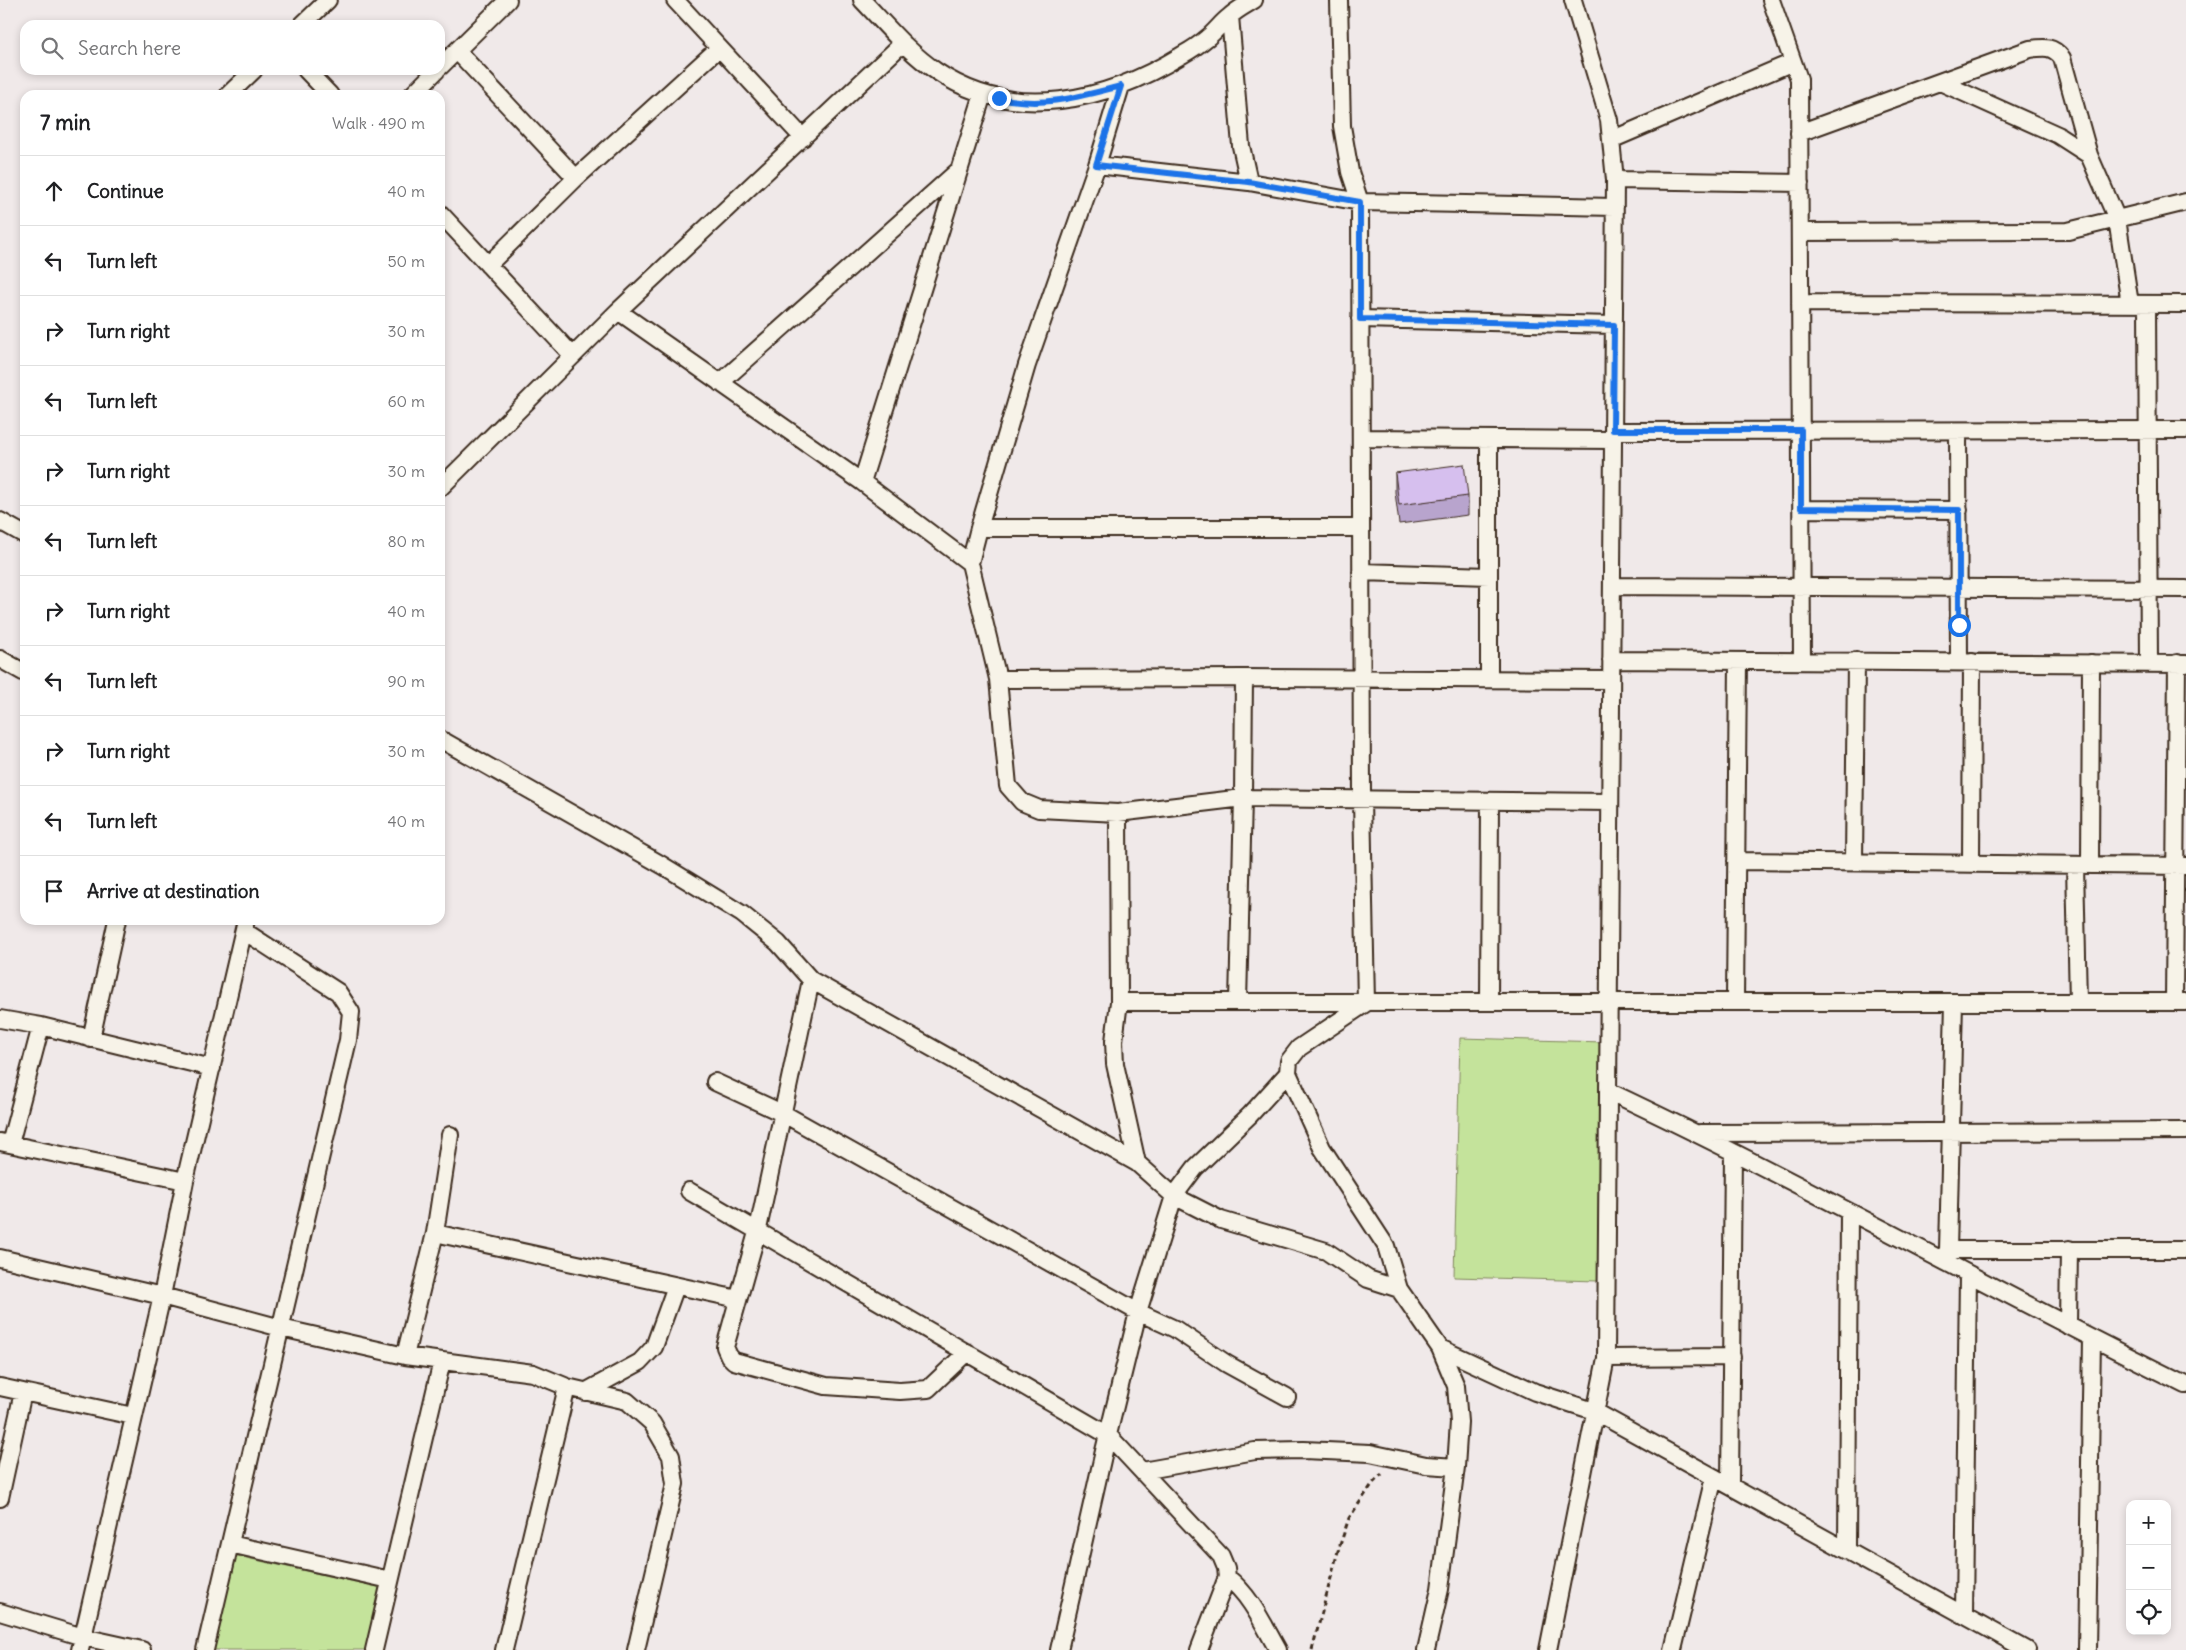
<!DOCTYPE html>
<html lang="en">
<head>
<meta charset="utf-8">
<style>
	:root { --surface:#fff; --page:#f2f2f2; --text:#202124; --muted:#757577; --line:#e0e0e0 }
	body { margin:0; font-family:Delius,sans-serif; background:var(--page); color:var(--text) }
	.controls { position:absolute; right:15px; bottom:15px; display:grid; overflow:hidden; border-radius:10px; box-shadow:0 2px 8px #0003 }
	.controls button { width:45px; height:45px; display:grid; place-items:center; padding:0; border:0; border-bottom:1px solid var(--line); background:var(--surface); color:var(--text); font:25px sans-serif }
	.stop { position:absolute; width:15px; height:15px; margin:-11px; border:4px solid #1a73e8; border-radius:50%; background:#fff }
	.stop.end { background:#1a73e8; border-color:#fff; box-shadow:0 1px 5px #0008 }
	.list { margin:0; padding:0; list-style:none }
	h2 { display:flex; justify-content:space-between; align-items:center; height:65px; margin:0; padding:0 20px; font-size:21px }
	h2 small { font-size:16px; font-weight:400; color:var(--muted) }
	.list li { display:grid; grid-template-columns:32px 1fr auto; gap:15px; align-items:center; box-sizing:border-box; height:70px; padding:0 20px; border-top:1px solid var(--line) }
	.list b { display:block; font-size:19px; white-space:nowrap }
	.list em { font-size:16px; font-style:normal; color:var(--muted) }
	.icon { flex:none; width:28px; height:28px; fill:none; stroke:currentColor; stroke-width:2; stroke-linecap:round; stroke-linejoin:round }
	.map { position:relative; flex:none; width:2186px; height:1650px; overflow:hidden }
	.search { position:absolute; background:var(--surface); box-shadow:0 2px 8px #0003; left:20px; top:20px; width:425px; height:55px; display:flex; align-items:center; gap:12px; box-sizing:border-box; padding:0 18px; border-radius:15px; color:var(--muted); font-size:19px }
	.panel { position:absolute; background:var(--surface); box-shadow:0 2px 8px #0003; left:20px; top:90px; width:425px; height:835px; border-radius:15px }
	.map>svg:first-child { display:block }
	.garden { fill:#c4e39b; stroke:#80865c }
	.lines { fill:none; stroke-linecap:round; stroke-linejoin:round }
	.minor-casing { stroke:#3b2a1e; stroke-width:20 }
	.path { stroke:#3b2a1e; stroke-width:3; stroke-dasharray:5 4; stroke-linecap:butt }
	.minor { stroke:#f7f3e8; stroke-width:16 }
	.wall { fill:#b8a4cd; stroke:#3b2a1e }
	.building { fill:#d6bfee; stroke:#3b2a1e }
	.route { stroke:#1a73e8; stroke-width:6 }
</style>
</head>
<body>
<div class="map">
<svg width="2186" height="1650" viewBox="0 0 2186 1650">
	<rect width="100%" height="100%" fill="#f0e9e9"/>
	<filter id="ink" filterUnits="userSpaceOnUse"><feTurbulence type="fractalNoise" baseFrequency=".02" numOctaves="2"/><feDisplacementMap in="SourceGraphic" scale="10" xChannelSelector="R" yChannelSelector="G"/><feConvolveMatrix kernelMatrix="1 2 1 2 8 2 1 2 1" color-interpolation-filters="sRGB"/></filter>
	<g filter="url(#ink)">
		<path class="garden" d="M1460 1038 1604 1042 1598 1281 1454 1277Z
			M233 1555 387 1589 373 1650H212Z"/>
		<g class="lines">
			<defs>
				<path id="minor" d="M675 0 803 138
					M862 0C886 25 908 52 936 71 1014 124 1107 101 1182 55 1191 50 1200 44 1207 38 1215 32 1221 23 1229 17 1236 10 1246 5 1254 0
					M1339 0 1342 126 1350 172 1360 202 1362 799 1366 1003 1299 1048 1289 1061 1288 1073 1322 1148 1386 1246 1399 1289 1440 1348 1456 1386 1459 1422 1456 1467 1440 1589 1426 1650
					M1771 0 1799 79 1802 661
					M1230 16 1241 146 1249 182 1360 202 1615 207
					M302 25 328 0
					M457 51 576 178
					M440 67 508 0
					M306 70 330 95
					M1940 82 2058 135 2089 155 2117 219 2130 304
					M1121 86 1097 165 1027 365 979 528 970 563 998 679 1008 786 1022 802 1039 809 1118 813 1243 798 1610 802
					M228 95 254 70
					M412 95 437 70
					M1799 133 2030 49C2045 47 2053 46 2062 58L2089 155
					M1611 140 1793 62
					M1097 165 1249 182
					M1615 180 1800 183
					M440 213 573 356
					M1800 232 2068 231 2186 202
					M488 265 576 178 719 48
					M1800 303 2186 304
					M2147 304 2149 663
					M618 311 862 482 970 563
					M1360 319 1614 325
					M720 383 959 170
					M1613 431 2186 430
					M1958 431 1959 662
					M1361 438 1613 440
					M1489 439V679
					M862 482 983 94
					M440 488 618 311 903 43
					M1801 509 1959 510
					M0 521 25 535
					M979 528H1361
					M1361 572 1489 576
					M1612 586 2186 589
					M0 659 25 673
					M1611 660 2186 664
					M998 679 1244 678 1611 680
					M440 739 662 865 742 914 778 943 811 980 1137 1163 1174 1196 1221 1220 1326 1251 1368 1279 1399 1289
					M1118 813 1119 1002 1114 1041 1115 1064 1137 1163
					M1736 861 2186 866
					M1854 862 1856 661
					M1971 864 1972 662
					M2075 865 2078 1002
					M2090 865 2091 663
					M811 980 758 1229 725 1347 729 1356 734 1361 826 1386 900 1391 928 1389 967 1352
					M1119 1002H2186
					M1238 1002 1243 798 1244 678
					M1489 1002 1490 801
					M1735 1002 1738 661
					M2174 1002 2177 663
					M0 1019 41 1026 212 1068
					M91 1039 117 920
					M715 1082 784 1114 1138 1312 1175 1329 1227 1364 1287 1397
					M1608 1091C1804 1183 1992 1290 2186 1385
					M1700 1133 2186 1131
					M0 1142 185 1181
					M10 1144 41 1026
					M689 1191 1108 1435 1221 1556 1226 1568 1227 1577 1199 1650
					M435 1233 738 1299
					M1948 1250H2186
					M0 1258 162 1296 281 1328 405 1356 533 1373 567 1387 627 1401 652 1423 671 1456 675 1484 636 1650
					M1942 1260 1948 1250 1954 1002
					M2068 1326 2069 1249
					M1440 1348 1535 1392 1594 1411 2027 1650
					M405 1356 435 1233 450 1135
					M1606 1358 1732 1357
					M0 1387 133 1416
					M585 1392 640 1362 654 1347 676 1286
					M1142 1471 1255 1451 1304 1450 1370 1453 1426 1465 1456 1467
					M1730 1486 1733 1152
					M0 1498 23 1392
					M230 1544 390 1580
					M1847 1551 1849 1212
					M1227 1577C1251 1596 1263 1624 1278 1650
					M0 1612 83 1637 142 1650
					M1964 1615 1968 1274
					M80 1650 162 1296 185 1181 246 920
					M205 1650 348 1040 351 1012 338 992 244 931
					M374 1650 442 1361
					M504 1650 567 1387
					M1059 1650 1104 1451 1138 1312 1174 1196 1195 1168 1250 1115 1288 1073
					M1548 1650 1606 1358 1615 180 1609 120 1573 0
					M1673 1650 1714 1477
					M2087 1650 2092 1339"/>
			</defs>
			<use href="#minor" class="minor-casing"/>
			<path class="path" d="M1312 1650 1338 1551 1349 1518 1373 1483 1382 1474"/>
			<use href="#minor" class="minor"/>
		</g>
		<path class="wall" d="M1395 473 1468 496V515L1399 524 1395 492Z"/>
		<path class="building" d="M1464 464 1468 496 1399 505 1395 473Z"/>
	</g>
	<g class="lines" filter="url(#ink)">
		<path class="route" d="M999 98C1044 108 1078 97 1121 86L1096 165 1249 182 1360 202V319L1614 325 1613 430H1801V508L1959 510V625"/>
	</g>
</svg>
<div class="controls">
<button>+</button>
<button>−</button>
<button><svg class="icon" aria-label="locate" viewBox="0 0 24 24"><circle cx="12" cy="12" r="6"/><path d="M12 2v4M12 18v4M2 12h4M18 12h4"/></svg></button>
</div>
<div class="stop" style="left:1959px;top:625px"></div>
<div class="stop end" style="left:999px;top:98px"></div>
<div class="search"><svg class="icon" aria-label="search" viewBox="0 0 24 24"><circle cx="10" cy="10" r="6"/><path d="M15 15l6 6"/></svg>Search here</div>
<section class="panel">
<h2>7 min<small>Walk · 490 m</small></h2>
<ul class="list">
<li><svg class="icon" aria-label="ahead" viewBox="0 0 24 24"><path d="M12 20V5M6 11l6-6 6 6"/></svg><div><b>Continue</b></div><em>40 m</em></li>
<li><svg class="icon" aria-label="left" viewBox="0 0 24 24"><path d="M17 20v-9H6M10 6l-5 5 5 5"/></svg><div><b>Turn left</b></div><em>50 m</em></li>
<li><svg class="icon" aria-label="right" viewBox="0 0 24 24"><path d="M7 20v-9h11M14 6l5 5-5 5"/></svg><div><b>Turn right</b></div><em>30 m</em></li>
<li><svg class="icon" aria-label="left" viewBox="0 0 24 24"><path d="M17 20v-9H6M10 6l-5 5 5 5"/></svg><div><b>Turn left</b></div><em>60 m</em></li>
<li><svg class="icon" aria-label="right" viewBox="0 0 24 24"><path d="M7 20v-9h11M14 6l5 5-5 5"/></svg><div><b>Turn right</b></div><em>30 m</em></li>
<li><svg class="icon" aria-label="left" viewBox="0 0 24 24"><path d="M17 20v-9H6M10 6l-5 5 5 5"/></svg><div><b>Turn left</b></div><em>80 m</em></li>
<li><svg class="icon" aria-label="right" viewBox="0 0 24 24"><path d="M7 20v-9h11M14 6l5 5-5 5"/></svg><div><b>Turn right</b></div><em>40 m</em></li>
<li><svg class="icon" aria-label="left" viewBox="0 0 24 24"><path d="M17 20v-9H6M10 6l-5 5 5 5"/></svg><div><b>Turn left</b></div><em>90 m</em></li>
<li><svg class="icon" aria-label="right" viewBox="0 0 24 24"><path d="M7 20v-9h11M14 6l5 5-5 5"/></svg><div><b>Turn right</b></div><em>30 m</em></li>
<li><svg class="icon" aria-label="left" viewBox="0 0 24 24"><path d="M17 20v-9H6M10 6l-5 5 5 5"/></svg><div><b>Turn left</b></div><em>40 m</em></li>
<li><svg class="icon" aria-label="arrive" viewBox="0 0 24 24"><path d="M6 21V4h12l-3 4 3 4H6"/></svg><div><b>Arrive at destination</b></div></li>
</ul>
</section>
</div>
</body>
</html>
